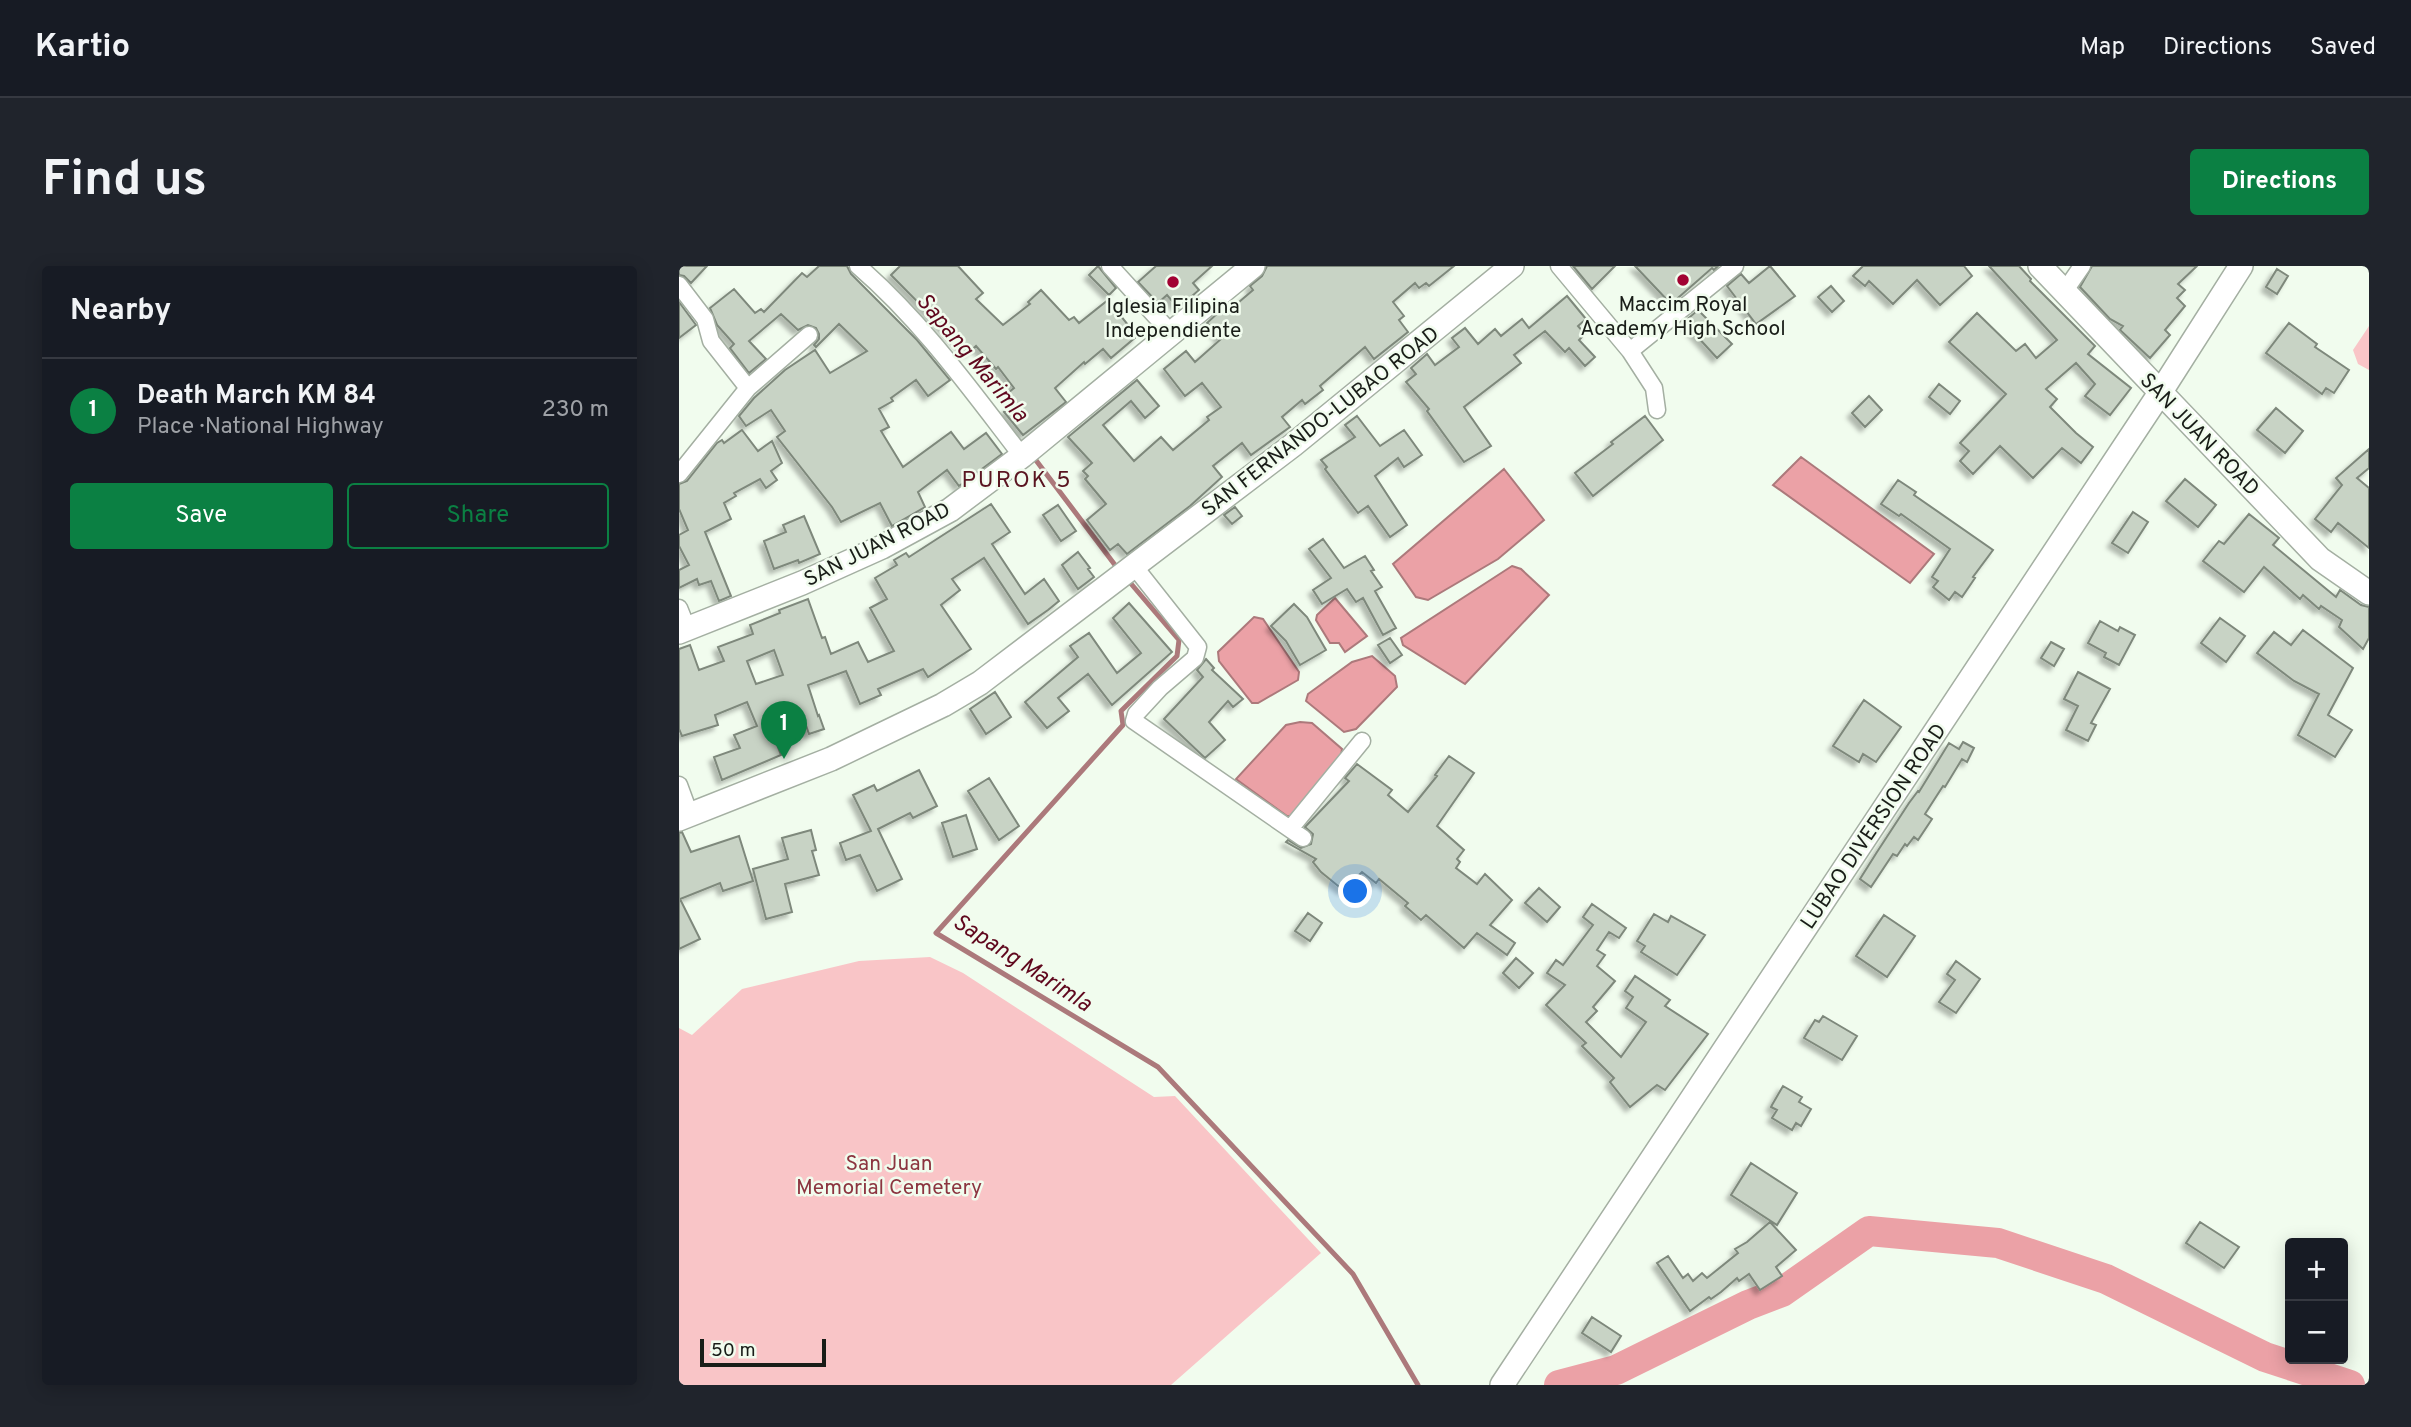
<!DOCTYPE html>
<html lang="en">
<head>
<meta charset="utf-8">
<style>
	:root { --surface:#171b24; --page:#20242c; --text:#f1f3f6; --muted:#9ea1a6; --line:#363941; --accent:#0b8043 }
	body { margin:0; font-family:Overpass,sans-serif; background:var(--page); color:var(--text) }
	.controls { position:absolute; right:21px; bottom:21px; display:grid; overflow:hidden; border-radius:7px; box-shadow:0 4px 18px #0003 }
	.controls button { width:63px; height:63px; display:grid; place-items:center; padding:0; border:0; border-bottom:2px solid var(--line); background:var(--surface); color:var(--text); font:35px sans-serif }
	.scale { position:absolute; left:21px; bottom:18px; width:126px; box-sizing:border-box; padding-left:7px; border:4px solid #191d18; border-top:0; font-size:19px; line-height:24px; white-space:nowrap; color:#191d18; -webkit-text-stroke:5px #f1fcee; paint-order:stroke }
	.you { position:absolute; left:677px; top:626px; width:24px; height:24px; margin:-18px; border:5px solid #fff; border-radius:50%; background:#1a73e8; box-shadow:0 0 0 10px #1a73e833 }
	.badge { display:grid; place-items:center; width:46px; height:46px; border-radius:50%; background:var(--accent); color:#fff; font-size:23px; font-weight:700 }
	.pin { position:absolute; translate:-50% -58px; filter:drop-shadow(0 2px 4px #0008) }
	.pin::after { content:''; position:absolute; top:37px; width:24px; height:21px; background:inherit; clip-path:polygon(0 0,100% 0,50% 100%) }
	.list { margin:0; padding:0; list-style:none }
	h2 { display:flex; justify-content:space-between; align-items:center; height:91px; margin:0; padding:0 28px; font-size:30px }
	h2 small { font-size:23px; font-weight:400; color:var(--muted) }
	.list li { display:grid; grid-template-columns:46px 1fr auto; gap:21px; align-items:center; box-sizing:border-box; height:105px; padding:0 28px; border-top:2px solid var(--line) }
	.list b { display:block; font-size:26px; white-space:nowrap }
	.list p { margin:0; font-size:23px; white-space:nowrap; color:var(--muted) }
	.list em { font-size:23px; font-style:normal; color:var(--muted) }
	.actions { display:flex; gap:14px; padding:21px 28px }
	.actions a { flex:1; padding:16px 0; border:2px solid var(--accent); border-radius:7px; text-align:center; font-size:24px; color:var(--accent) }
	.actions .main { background:var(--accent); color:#fff }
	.map { position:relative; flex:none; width:1690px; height:1119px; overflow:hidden; border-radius:7px }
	header { display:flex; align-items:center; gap:42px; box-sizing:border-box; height:98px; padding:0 35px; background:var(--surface); border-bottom:2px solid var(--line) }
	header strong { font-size:33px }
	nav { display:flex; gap:38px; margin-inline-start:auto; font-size:24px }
	.intro { display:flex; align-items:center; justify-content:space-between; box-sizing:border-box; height:168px; padding:0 42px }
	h1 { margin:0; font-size:49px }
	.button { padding:18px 32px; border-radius:7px; background:var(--accent); color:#fff; font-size:24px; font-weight:700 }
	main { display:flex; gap:42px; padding:0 42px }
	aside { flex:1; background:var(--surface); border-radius:7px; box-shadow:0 4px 18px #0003 }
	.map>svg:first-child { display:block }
	.green { fill:#f9c5c7 }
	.water { fill:#eba1a6; stroke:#ac797b; stroke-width:2 }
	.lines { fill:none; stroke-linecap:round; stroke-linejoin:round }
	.stream { stroke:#ac797b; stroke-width:5 }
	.river { stroke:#eba1a6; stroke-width:30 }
	.building { fill:#c8d3c5; stroke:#7e887b; stroke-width:2; fill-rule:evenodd; filter:url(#shadow) }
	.street-casing { stroke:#a4afa2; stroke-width:19 }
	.secondary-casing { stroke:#a4afa2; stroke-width:26 }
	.street { stroke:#fff; stroke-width:16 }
	.secondary { stroke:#fff; stroke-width:23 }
	.poi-dot { fill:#a20233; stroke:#f1fcee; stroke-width:2.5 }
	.labels { text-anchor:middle; stroke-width:5; stroke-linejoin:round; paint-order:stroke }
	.poi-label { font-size:21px; fill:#191d18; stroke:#f1fcee }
	.street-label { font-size:21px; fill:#191d18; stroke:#f1fcee }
	.park-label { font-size:21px; fill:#8c3540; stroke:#f1fcee }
	.water-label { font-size:23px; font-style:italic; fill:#5f071d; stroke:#f1fcee }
	.neighbourhood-label { font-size:23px; letter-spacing:2px; fill:#5a1521; stroke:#f1fcee }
</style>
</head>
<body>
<header>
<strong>Kartio</strong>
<nav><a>Map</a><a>Directions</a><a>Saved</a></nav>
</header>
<div class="intro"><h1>Find us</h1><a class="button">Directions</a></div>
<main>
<aside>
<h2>Nearby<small></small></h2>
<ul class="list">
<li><span class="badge">1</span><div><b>Death March KM 84</b><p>Place · National Highway</p></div><em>230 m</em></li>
</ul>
<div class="actions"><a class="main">Save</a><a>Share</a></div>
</aside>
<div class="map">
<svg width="1690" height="1119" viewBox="0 0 1690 1119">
	<defs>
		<filter id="shadow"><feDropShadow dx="-4.5" dy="4.5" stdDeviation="2" flood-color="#0004"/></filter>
	</defs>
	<rect width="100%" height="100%" fill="#f1fcee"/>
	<path class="green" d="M1690 60V104L1679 98 1674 84Z
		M251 691 284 707 475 831 496 830 642 987 492 1119H2L0 1116V762L13 769 63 723 180 695Z"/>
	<path class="water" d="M1122 191 1255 288 1231 317 1094 219Z
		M825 203 865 254 819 293 749 334 737 331 714 298Z
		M833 300 842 303 870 329 786 418 724 379 722 372Z
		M656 332 688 370 666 386 660 377H651L637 354 638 349Z
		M575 351 584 353 620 406 619 414 579 437H573L540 395 539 386Z
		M693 390 716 410 718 421 677 463 665 466 627 435 629 428 673 396Z
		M621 456 633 457 663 483 662 490 614 550H608L557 513 607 459Z"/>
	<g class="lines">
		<path class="stream" d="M353 189 439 303
			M448 313 500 374 498 390 442 445 444 459 257 667 479 801 674 1008 739 1119"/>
		<path class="river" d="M880 1119 937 1104 1069 1039 1103 1026 1190 965 1319 977 1427 1013 1586 1091 1671 1119"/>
	</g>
	<path class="building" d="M0 0H28L12 17 5 10 0 9Z
		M140 0H168L172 8 238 74 271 114 249 130 237 114 212 132 214 135 200 143 210 161 202 165 224 201 272 166 285 183 307 167 323 188 280 220 268 204 239 226 246 241 213 260 201 237 162 256 153 241 98 171 106 165 92 144 67 160 60 150 75 132 106 104 136 84 151 107 188 85 160 58 137 81 135 79 140 73V68L137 62 129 59 119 64 102 48 70 75 87 93 70 107 51 82 55 78 38 59 31 42 55 23 76 47 82 43 85 46 123 7 128 11Z
		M221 0H279L304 27 297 33 324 59 351 38 349 36 362 24 390 54 395 51 400 57 429 34 458 70 432 92 424 83 406 98 405 96 376 122 387 136 344 169 325 146 336 137 329 127 335 122 319 101 317 103 297 80 289 87 212 9Z
		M419 0 437 22 430 29 410 9Z
		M477 0H533L514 17 520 24 499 42 488 29 479 37 459 16Z
		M588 0H775L750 20 747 17 740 22 736 17 714 36 725 50 720 54 729 66 695 93 686 81 641 120 644 124 626 138 623 134 603 151 611 161 572 189 563 177 534 200 543 211 511 240 448 288 439 278 431 284 408 254 427 238 406 213 409 210 404 205 413 197 389 171 458 114 480 140 466 152 452 135 424 159 455 195 482 171 494 184 530 154 528 151 542 141 523 117 506 130 485 103 507 85 516 96 542 73 528 57 542 44 546 48 574 24 571 20 583 10Z
		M894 0H936L913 23Z
		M956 0H1039L1035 4 1033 2 992 38Z
		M1091 0 1116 30 1077 58 1048 20 1062 8 1070 17Z
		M1184 0H1285L1293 10 1261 39 1238 14 1214 38 1190 15 1186 20 1174 10Z
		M1310 0H1340L1352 13 1351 15 1416 80 1409 88 1452 122 1431 149 1406 130 1416 118 1397 97 1367 123 1378 133 1371 141 1397 167 1414 181 1402 197 1383 182 1354 212 1321 180 1294 208 1281 195 1290 185 1281 177 1327 128 1270 76 1298 47 1337 85 1346 78 1357 92 1378 74Z
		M1413 0H1518L1499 18 1506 24 1498 32 1506 40 1486 64 1491 69 1471 92 1441 64 1444 60 1431 53 1401 21Z
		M1598 3 1609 10 1598 28 1587 21Z
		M1152 20 1165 35 1153 46 1139 31Z
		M888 30 907 53 899 60 906 68 900 74 916 91 906 100 890 82 886 86 866 65 835 89 842 97 785 141 812 180 785 196 748 145 750 143 727 116 737 108 732 102 748 88 756 99 780 81 773 72 786 62 799 78 816 63 822 70 843 53 850 62Z
		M0 36 17 59 0 72Z
		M1019 44 1053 78 1038 92 1005 56Z
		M1610 57 1638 78 1636 81 1670 104 1655 127 1647 122 1643 128 1587 87Z
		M1260 118 1281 135 1271 148 1250 131Z
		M1190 130 1203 144 1186 161 1173 147Z
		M1597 142 1624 165 1606 187 1578 164Z
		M678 150 701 180 725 164 743 189 725 201 719 192 696 210 728 259 711 271 689 240 679 247 646 203 648 201 642 194 676 171 666 159Z
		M966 150 984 174 914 230 896 207 934 178 932 176Z
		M63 164 79 185 93 175 103 197 92 205 98 214 87 222 81 213 55 227 57 230 45 237 52 253 26 266 52 330 40 335 32 315 20 319 18 313 0 322V304L10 299 0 280V269L9 264 0 243V218L8 215 38 177 43 174 45 177Z
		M1690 183V202L1678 212 1690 222V282L1659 257 1652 266 1636 253 1663 219 1657 212Z
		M1506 213 1537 239 1519 261 1487 235Z
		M1219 214 1237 226 1235 229 1314 284 1294 311 1296 312 1283 331 1276 326 1270 334 1254 321 1259 315 1253 311 1271 283 1222 248 1220 250 1202 238Z
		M312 238 331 266 313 278 346 328 365 313 380 335 369 344 349 358 305 292 273 313 281 324 262 339 292 383 249 411 244 403 199 423 202 429 181 438 167 405 129 419 139 450 140 449 145 463 130 468 124 451 91 461 102 489 43 514 35 491 61 482 55 469 78 460 68 436 36 449 39 459 3 470 0 463V383L11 379 20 404 45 395 39 381 74 368 71 359 101 347 100 344 129 333 143 372 146 371 152 388 179 376 189 396 215 385 191 342 208 333 196 312 218 299 215 294 227 287 230 291ZM95 384 104 409 77 418 68 395Z
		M379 239 397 265 382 275 364 249Z
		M556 241 563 250 553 258 545 249Z
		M1454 246 1469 256 1449 287 1433 277Z
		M1570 248 1600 272 1594 279 1657 331 1661 324 1682 339 1690 341V372L1684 383 1660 361 1663 354 1642 340 1640 343 1624 329 1621 333 1585 301 1565 326 1524 295 1540 275 1545 278Z
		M125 250 141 288 120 297 119 294 95 303 85 275 107 266 104 259Z
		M644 273 665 302 686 290 695 304 692 305 703 321 696 325 717 362 704 369 684 332 677 336 668 323 643 338 634 324 652 312 630 283Z
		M399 286 411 302 409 303 415 311 399 323 383 299Z
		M450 337 493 386 433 439 409 408 379 432 390 445 368 462 346 436 399 391 391 380 410 367 438 407 462 387 434 352Z
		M615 338 628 351 647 384 621 399 607 375 592 360Z
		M1541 352 1566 370 1547 396 1522 377Z
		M1421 355 1439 365 1441 361 1456 369 1440 399 1425 391 1427 387 1409 377Z
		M1624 364 1674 402 1649 449 1673 464 1656 491 1619 469 1640 428 1615 415 1578 387 1595 366 1612 379Z
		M711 372 723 389 711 397 699 379Z
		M1372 376 1385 383 1375 400 1362 392Z
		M527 393 535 402 533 404 564 433 554 441 549 435 530 456 546 474 526 492 485 453 524 411 518 404Z
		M1399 406 1431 423 1412 457 1417 459 1409 475 1387 464 1399 440 1385 433Z
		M316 426 332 451 307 468 291 443Z
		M1185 434 1222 461 1197 496 1184 488 1180 496 1154 480Z
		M1284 476 1295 482 1288 496 1283 493 1266 521 1264 520 1246 548 1253 553 1239 574 1235 571 1228 580 1226 578 1218 590 1214 588 1192 621 1181 613 1198 586 1230 537 1239 525 1240 526 1270 477 1280 483Z
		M770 490 795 507 758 560 785 584 778 593 781 596 777 602 798 618 806 608 833 634 811 659 836 677 828 689 798 667 785 682 747 649 742 654 726 640 729 637 700 613 697 617 683 606 664 624 642 606 634 596 637 593 607 576 609 574 622 582 632 578 634 568 626 561 670 515 666 512 678 498 713 524 709 529 729 546 758 510 756 509Z
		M240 504 258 540 234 552 231 547 199 563 223 613 198 625 181 589 167 594 161 577 192 565 174 529 195 519 198 525Z
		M310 512 340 560 320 574 289 525Z
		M287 549 298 583 274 591 263 557Z
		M132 564 137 584 133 585 140 609 106 618 113 646 87 653 74 603 109 593 103 572Z
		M3 566 12 586 60 570 74 615 44 625 41 617 1 633 21 673 0 683V567Z
		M860 622 881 641 868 656 846 637Z
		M913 638 947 662 940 672 930 666 918 684 926 689 918 700 936 715 914 741 918 745 907 756 942 791 967 756 947 742 954 731 946 725 956 710 991 734 986 740 1029 768 986 824 978 819 951 841 931 816 935 812 903 780 907 777 867 739 886 719 868 707 877 694 884 699 914 659 904 651Z
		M629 647 643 657 631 675 616 665Z
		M975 648 989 656 992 650 1026 669 998 709 962 686 966 680 958 675Z
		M1205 649 1236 670 1208 711 1177 690Z
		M837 692 854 707 840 722 824 707Z
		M1277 695 1301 713 1277 747 1260 736 1276 714 1268 708Z
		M1144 750 1178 770 1163 794 1125 772 1136 754 1140 756Z
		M1104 820 1123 831 1120 836 1132 843 1122 860 1117 857 1113 864 1093 852 1098 844 1092 841 1093 839Z
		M1072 897 1118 927 1098 959 1052 929Z
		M1091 956 1117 984 1097 1001 1103 1010 1081 1024 1070 1008 1060 1015 1058 1012 1042 1026 1032 1033 1030 1031 1011 1045 978 997 989 990 1004 1012 1009 1008 1014 1015 1023 1007 1028 1012 1059 987 1056 983 1068 976Z
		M1521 956 1560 981 1545 1002 1507 977Z
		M913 1051 942 1070 932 1086 903 1067Z"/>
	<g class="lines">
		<defs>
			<path id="street" d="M179 0C243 55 292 124 343 190
				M431 0 492 67
				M880 0 951 85 975 122 978 144
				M0 19 26 53 32 75 69 122
				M1385 26 1403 0
				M951 85 1056 0
				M0 208 69 122 130 69
				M455 300 519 381 516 392 481 422 457 448 455 455 624 572
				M0 342 8 362
				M0 519 11 549
				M611 563 683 475"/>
			<path id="secondary" d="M1361 0 1641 293 1690 327
				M0 366 123 317 203 281 271 244 343 190 574 0
				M0 553 152 493 264 439 301 417 614 179 833 0
				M823 1119 1481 127 1562 0"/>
		</defs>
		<use href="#street" class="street-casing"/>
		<use href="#secondary" class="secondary-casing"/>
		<use href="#street" class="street"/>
		<use href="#secondary" class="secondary"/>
	</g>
	<g class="poi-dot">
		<circle cx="1004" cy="14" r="7"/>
		<circle cx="494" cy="16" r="7"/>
	</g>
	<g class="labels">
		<g class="poi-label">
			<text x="1004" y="45">Maccim Royal<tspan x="1004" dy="24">Academy High School</tspan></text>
			<text x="494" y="47">Iglesia Filipina<tspan x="494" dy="24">Independiente</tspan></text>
		</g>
		<g class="street-label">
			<text transform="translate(641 155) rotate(-38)" y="7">SAN FERNANDO-LUBAO ROAD</text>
			<text transform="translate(1521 168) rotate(46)" y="7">SAN JUAN ROAD</text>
			<text transform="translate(198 278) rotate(-27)" y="7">SAN JUAN ROAD</text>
			<text transform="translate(1194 560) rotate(-56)" y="7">LUBAO DIVERSION ROAD</text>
		</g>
		<g class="park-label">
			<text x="210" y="904">San Juan<tspan x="210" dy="24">Memorial Cemetery</tspan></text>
		</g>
		<g class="water-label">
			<text transform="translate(294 91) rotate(50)" y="8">Sapang Marimla</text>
			<text transform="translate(344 696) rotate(33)" y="8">Sapang Marimla</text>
		</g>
		<g class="neighbourhood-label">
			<text x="338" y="221">PUROK 5</text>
		</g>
	</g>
</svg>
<div class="controls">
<button>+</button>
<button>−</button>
</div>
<div class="scale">50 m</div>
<div class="you"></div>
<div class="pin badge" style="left:105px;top:493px">1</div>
</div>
</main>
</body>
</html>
